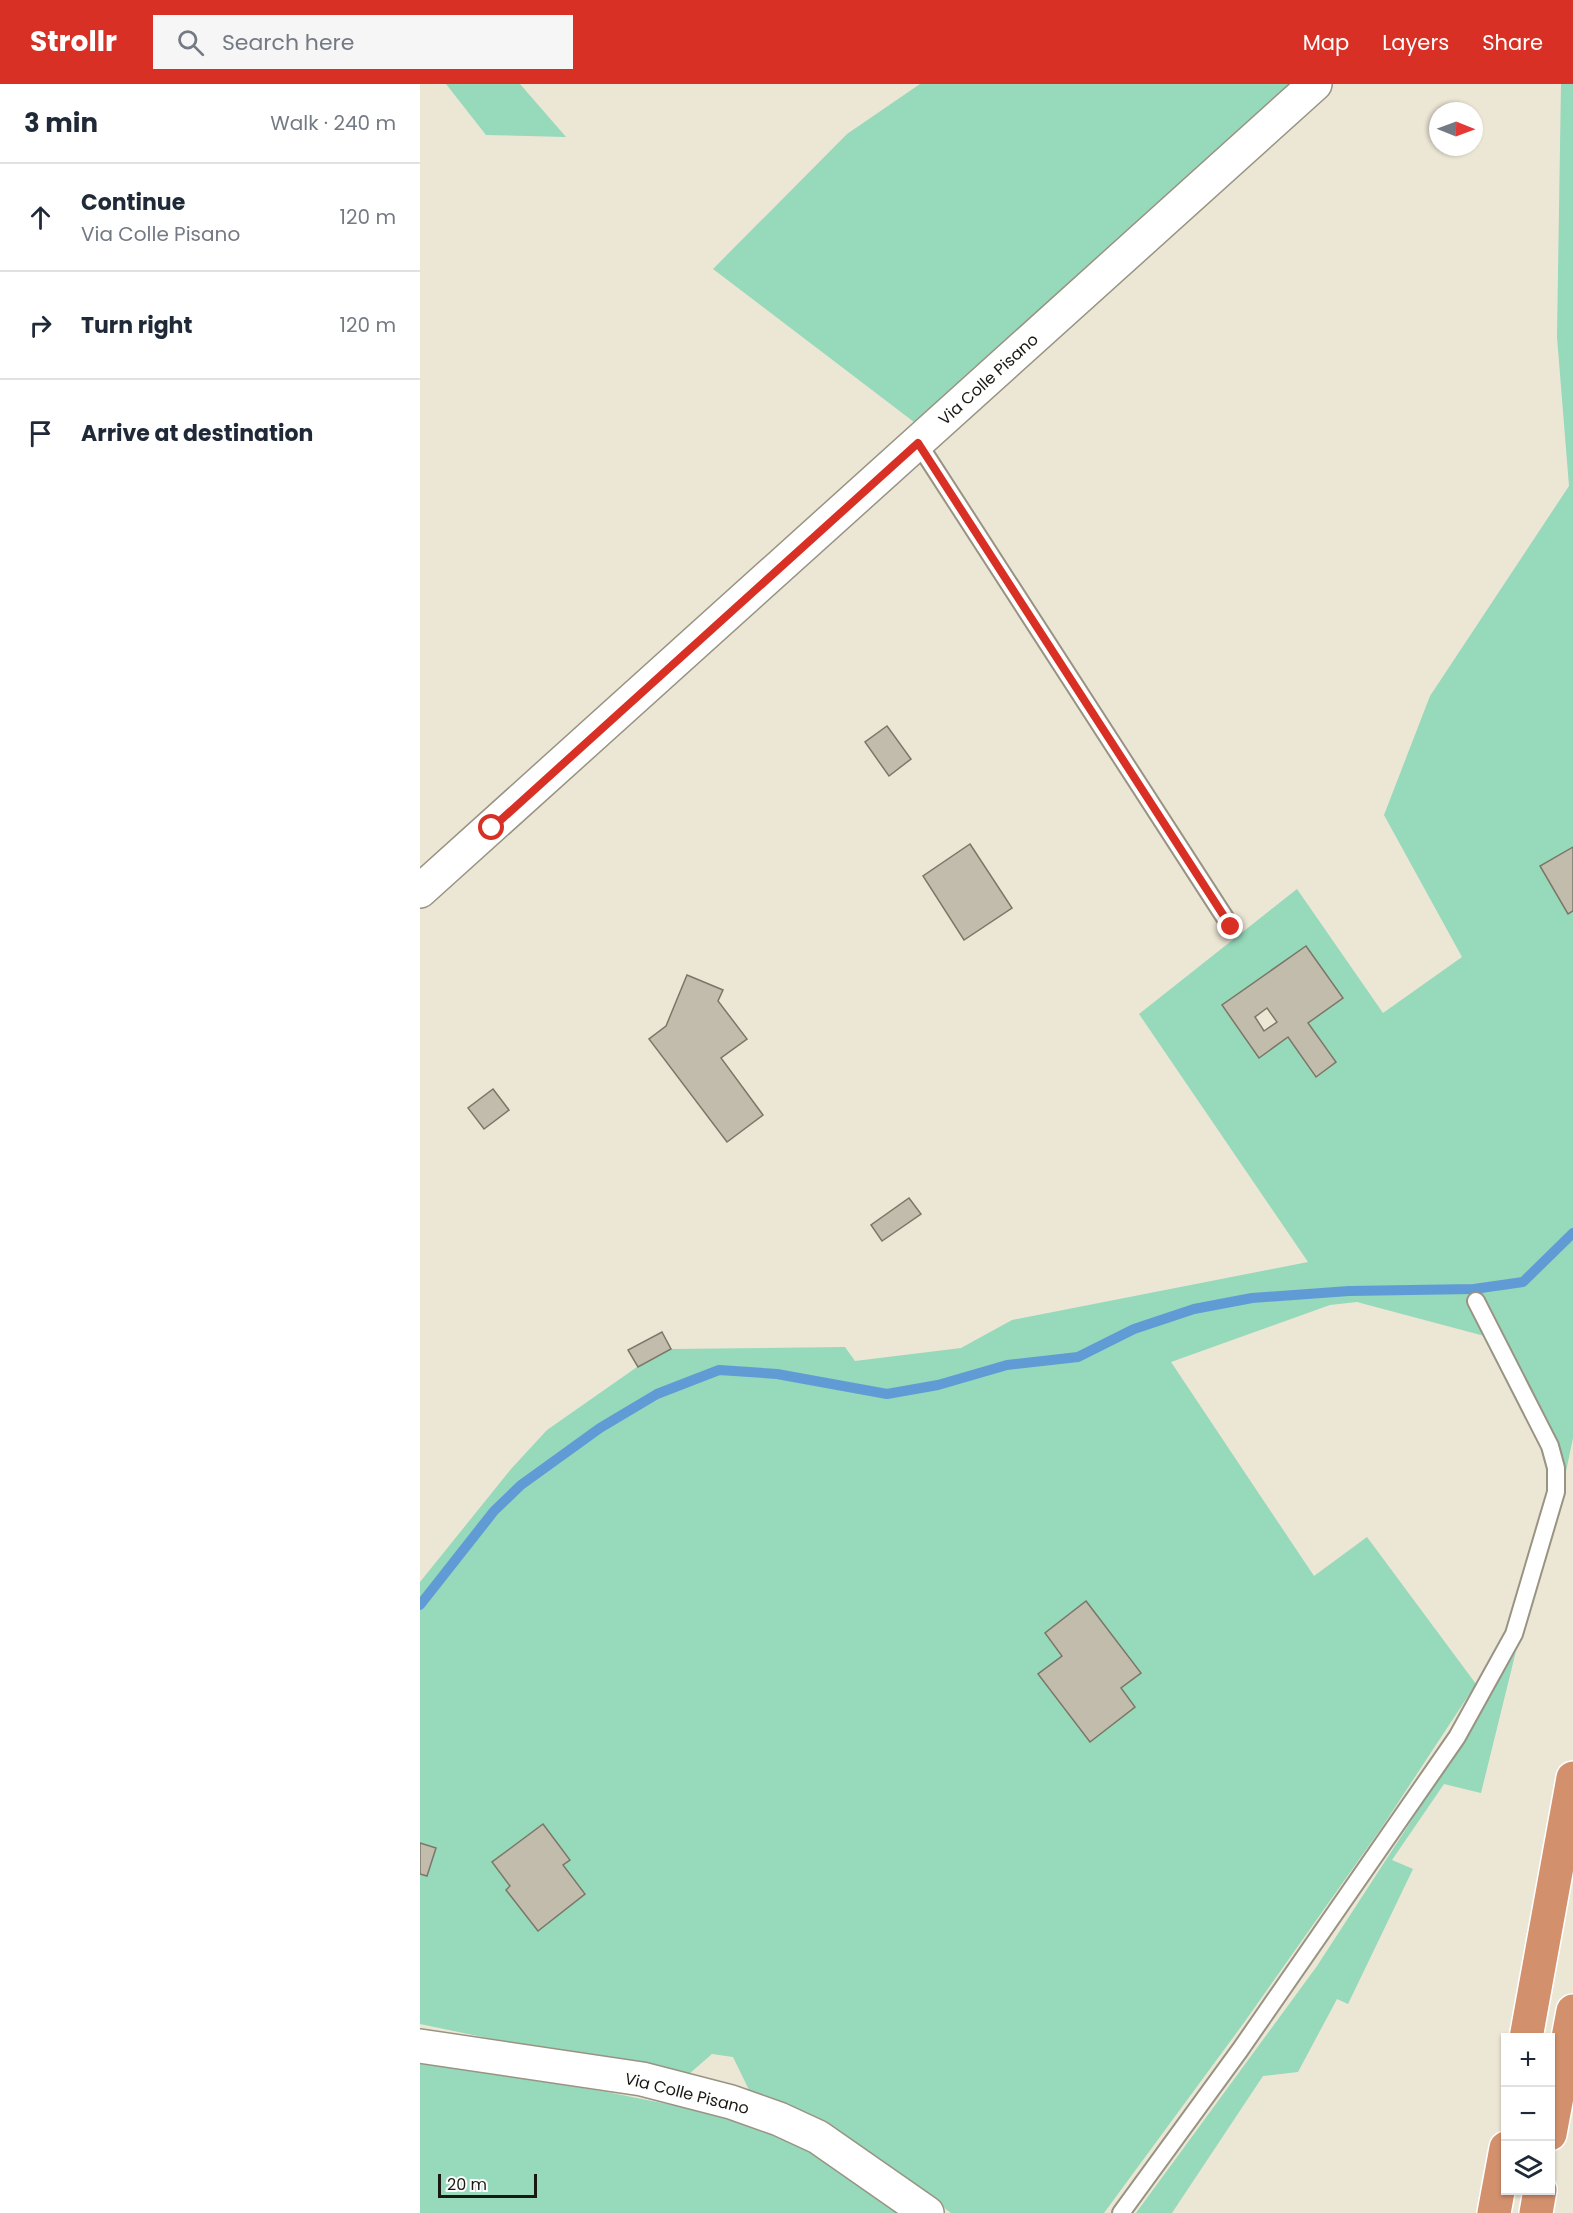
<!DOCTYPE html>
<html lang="en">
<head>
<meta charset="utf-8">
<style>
	:root { --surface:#fff; --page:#f6f6f7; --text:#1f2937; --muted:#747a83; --line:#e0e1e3; --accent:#d93025 }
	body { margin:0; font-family:Poppins,sans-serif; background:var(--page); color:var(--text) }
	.controls { position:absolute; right:18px; bottom:18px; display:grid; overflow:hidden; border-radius:0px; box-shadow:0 2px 4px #0004 }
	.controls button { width:54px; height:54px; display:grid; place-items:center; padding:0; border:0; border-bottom:2px solid var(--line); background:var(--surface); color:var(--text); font:30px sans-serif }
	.compass { position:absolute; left:1009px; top:18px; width:54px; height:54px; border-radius:50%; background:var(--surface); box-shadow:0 2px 4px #0004; rotate:91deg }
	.scale { position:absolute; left:18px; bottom:15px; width:99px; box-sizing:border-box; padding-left:6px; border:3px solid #1a1812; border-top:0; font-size:16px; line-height:21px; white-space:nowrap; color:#1a1812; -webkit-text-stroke:4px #fff; paint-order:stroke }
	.stop { position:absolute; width:18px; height:18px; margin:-14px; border:4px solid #d93025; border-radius:50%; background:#fff }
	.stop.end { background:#d93025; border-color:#fff; box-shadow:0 2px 6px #0008 }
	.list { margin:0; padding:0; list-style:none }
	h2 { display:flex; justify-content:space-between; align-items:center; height:78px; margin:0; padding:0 24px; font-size:26px }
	h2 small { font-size:20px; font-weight:400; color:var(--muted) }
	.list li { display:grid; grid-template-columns:39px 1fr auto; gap:18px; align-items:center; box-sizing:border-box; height:108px; padding:0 24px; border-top:2px solid var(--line) }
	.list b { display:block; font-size:22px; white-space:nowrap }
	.list p { margin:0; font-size:20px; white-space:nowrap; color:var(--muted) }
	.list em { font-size:20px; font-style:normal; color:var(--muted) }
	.icon { flex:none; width:33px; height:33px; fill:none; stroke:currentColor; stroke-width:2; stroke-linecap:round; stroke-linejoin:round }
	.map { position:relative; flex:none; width:1153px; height:2129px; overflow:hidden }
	header { display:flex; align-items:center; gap:36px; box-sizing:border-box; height:84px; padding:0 30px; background:var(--accent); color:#fff }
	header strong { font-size:28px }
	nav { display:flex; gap:33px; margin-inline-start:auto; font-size:21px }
	.search { width:420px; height:54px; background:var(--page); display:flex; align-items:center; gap:15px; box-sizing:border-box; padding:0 21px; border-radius:0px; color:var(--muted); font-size:22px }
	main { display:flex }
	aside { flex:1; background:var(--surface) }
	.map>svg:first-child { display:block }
	.green { fill:#96d9bb; fill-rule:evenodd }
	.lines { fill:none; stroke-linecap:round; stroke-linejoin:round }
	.stream { stroke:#609bd5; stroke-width:10 }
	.building { fill:#c2bcac; stroke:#7b7667; stroke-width:1.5; fill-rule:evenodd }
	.lane-casing { stroke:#999383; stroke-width:20 }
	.street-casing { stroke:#999383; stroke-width:36 }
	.highway-casing { stroke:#fff; stroke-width:36 }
	.lane { stroke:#fff; stroke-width:16 }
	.street { stroke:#fff; stroke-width:33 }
	.highway { stroke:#d3906d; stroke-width:33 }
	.route { stroke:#d93025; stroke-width:8 }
	.labels { text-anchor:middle; stroke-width:4.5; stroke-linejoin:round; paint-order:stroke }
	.street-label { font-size:16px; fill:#1a1812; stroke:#fff }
</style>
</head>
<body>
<header>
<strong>Strollr</strong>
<div class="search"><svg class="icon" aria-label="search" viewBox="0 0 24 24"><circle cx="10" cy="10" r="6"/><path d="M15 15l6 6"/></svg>Search here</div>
<nav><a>Map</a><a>Layers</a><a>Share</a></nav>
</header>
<main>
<aside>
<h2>3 min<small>Walk · 240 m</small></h2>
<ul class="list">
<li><svg class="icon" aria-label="ahead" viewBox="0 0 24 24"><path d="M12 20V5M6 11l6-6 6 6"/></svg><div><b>Continue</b><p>Via Colle Pisano</p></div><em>120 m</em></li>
<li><svg class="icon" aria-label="right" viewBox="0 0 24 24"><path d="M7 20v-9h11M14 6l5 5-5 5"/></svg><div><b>Turn right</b></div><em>120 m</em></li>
<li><svg class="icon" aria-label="arrive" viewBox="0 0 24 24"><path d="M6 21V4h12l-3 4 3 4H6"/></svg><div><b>Arrive at destination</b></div></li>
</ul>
</aside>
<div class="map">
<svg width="1153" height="2129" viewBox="0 0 1153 2129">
	<rect width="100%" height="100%" fill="#ece6d5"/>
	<path class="green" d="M26 0H100L146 53 66 51Z
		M500 0H877L771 98 494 338 293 185 427 50Z
		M1141 0H1153V763L1121 782 1148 829 1153 827V1354L1145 1392 1132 1351 1087 1258 937 1218 910 1221 751 1278 894 1492 947 1453 1056 1600 962 1743 823 1940 684 2129H531L455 2074 331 2010 313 1973 292 1970 269 1990 139 1969 0 1940V1790L7 1792 16 1764 0 1759V1498L91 1385 127 1346 217 1283 251 1265 425 1263 435 1277 541 1264 592 1236 888 1178 719 930 877 805 963 929 1042 873 964 731 1010 612 1149 402 1137 253ZM886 862 923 914 888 939 916 978 895 993 868 953 839 973 803 921ZM666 1517 721 1589 701 1604 715 1623 670 1657 619 1590 642 1572 625 1549ZM123 1740 150 1775 143 1781 165 1810 118 1846 86 1806 90 1802 72 1778Z
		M1096 1567 1061 1709 1024 1700 972 1776 993 1785 928 1920 917 1915 878 1988 843 1992 752 2129H716L897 1882 1036 1668Z
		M0 1978 187 2008 257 2022 354 2048 401 2067 492 2129H0Z"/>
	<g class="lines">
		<path class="stream" d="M0 1521 74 1427 101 1401 180 1344 237 1310 299 1286 357 1290 467 1310 518 1301 587 1281 658 1273 714 1245 774 1225 832 1214 929 1207 1054 1205 1103 1198 1153 1149"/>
	</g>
	<path class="building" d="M467 642 491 675 469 692 445 658Z
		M550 760 592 824 544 856 503 792Z
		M1153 763V827L1148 830 1120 782Z
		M886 862 923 914 888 939 916 978 896 993 868 953 839 974 802 921ZM847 924 857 938 844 947 835 933Z
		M267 891 303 906 298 917 327 955 301 974 343 1031 307 1058 229 955 246 942Z
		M73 1005 89 1026 64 1045 48 1024Z
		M489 1114 501 1130 462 1157 451 1141Z
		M242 1248 251 1265 218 1283 208 1266Z
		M666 1517 721 1589 701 1604 715 1623 670 1658 618 1590 642 1572 625 1549Z
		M123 1740 150 1776 143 1781 165 1810 118 1847 86 1806 90 1802 72 1778Z
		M0 1759 16 1764 7 1792 0 1790Z"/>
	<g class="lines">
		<defs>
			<path id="lane" d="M498 359 811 843
				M701 2129 820 1966 1037 1653 1094 1550 1136 1408V1384L1130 1362 1056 1217"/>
			<path id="street" d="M0 807 895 0
				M0 1962 222 1995 311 2018 359 2035 398 2053 507 2129"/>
			<path id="highway" d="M1106 1954 1153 1694
				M1130 2050 1153 1927
				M1074 2129 1086 2064
				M1116 2129 1120 2106"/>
		</defs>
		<use href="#lane" class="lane-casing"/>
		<use href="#street" class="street-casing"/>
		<use href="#highway" class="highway-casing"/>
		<use href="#lane" class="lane"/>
		<use href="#street" class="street"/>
		<use href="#highway" class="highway"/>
	</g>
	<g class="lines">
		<path class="route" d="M72 744 498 359 811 843"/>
	</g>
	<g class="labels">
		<g class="street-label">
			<text transform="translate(568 295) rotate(-42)" y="6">Via Colle Pisano</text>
			<text transform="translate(267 2009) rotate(14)" y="6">Via Colle Pisano</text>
		</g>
	</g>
</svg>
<div class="controls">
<button>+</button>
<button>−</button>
<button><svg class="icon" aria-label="layers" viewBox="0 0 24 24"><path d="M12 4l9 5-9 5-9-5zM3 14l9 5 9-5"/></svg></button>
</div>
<svg class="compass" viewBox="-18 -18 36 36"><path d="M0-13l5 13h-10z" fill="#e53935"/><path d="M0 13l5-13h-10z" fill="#747a83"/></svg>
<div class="scale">20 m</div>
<div class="stop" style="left:72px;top:744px"></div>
<div class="stop end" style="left:811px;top:843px"></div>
</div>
</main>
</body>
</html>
